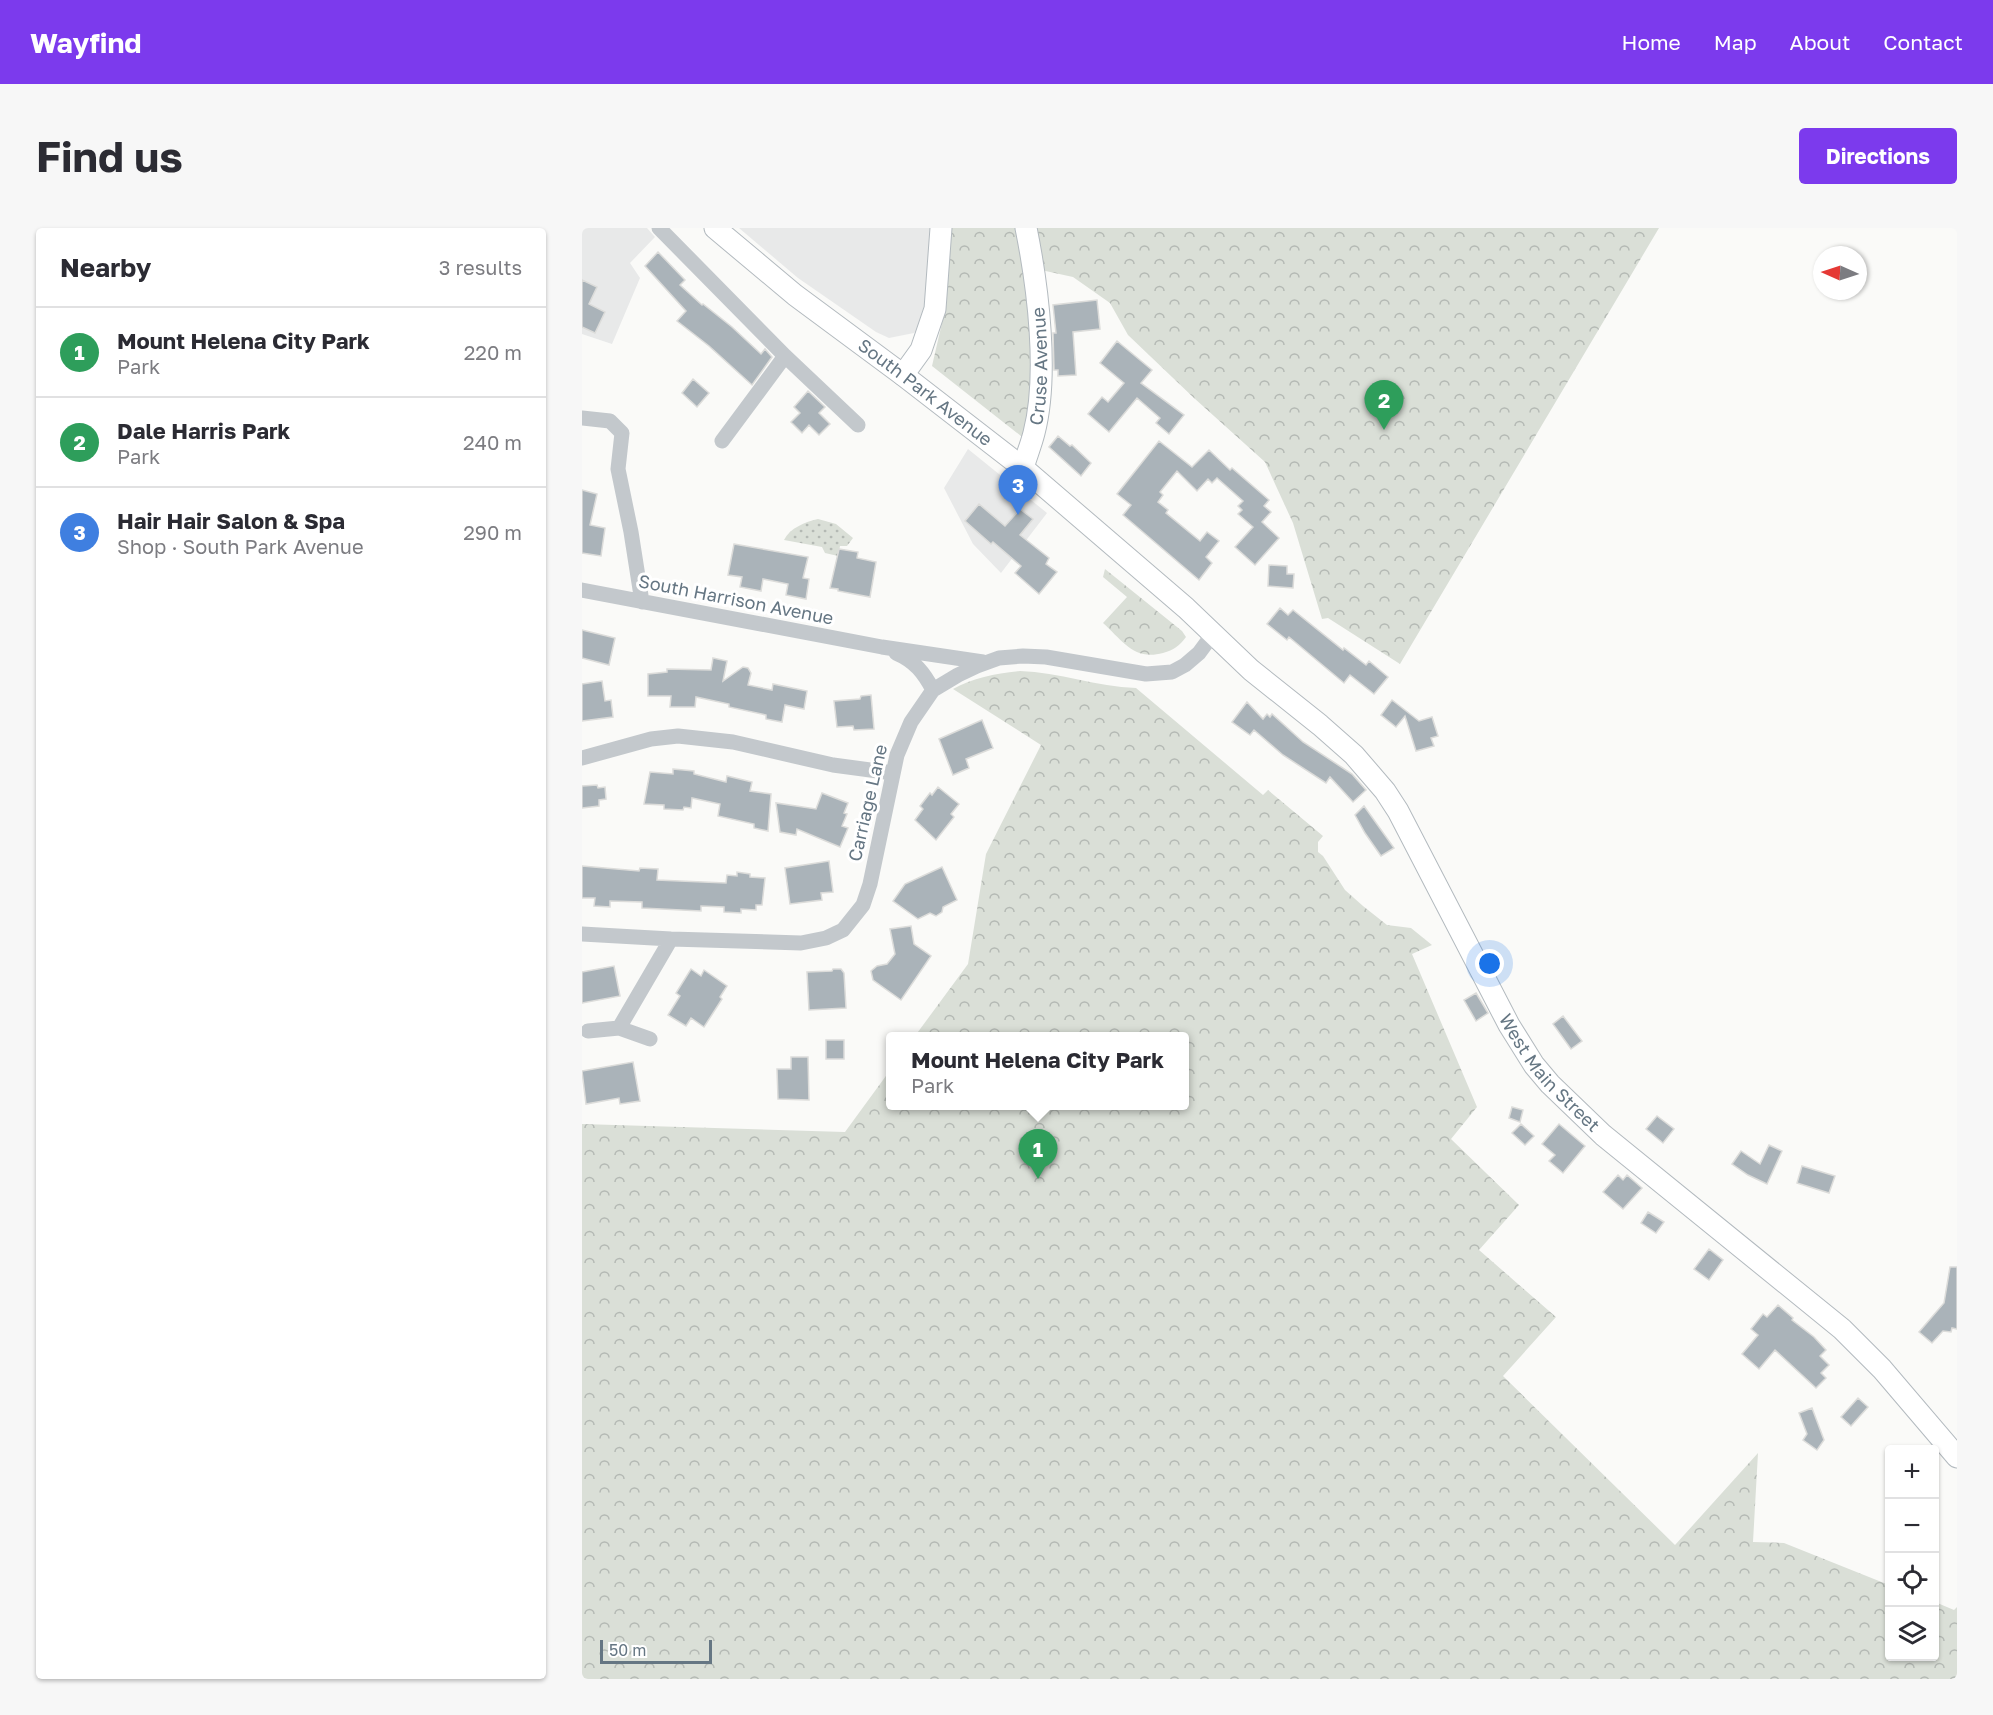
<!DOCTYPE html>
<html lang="en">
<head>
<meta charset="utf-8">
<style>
	:root { --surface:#fff; --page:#f7f7f7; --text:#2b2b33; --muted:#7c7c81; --line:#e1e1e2; --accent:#7c3aed }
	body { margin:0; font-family:"Golos Text",sans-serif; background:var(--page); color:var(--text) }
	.controls { position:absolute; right:18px; bottom:18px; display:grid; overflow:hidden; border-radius:6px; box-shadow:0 2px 4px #0004 }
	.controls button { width:54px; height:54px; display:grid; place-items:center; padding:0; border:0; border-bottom:2px solid var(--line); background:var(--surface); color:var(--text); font:30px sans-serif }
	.compass { position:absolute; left:1231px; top:18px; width:54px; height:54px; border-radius:50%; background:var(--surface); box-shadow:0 2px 4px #0004; rotate:273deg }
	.scale { position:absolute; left:18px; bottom:15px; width:112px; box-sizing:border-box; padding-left:6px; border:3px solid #657683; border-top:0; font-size:16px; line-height:21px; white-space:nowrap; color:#657683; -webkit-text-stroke:4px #fff; paint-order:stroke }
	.you { position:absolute; left:908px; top:736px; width:21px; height:21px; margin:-15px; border:4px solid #fff; border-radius:50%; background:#1a73e8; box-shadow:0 0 0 9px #1a73e833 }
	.badge { display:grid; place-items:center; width:39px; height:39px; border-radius:50%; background:var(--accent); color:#fff; font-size:20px; font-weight:700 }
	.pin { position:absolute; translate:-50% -50px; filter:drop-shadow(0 2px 3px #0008) }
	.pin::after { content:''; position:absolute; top:32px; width:21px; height:18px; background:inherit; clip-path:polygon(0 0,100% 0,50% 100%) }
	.popup { position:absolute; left:304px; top:804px; width:303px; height:78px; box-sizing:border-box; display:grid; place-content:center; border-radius:6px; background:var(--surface); filter:drop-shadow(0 2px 4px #0005); font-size:20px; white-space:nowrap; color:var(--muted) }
	.popup b { font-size:22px; color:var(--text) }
	.popup::after { content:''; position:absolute; left:50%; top:100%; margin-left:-12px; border:12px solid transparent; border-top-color:var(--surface) }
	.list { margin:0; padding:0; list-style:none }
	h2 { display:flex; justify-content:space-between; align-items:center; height:78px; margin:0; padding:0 24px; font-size:26px }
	h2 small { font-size:20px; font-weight:400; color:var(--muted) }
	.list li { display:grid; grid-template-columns:39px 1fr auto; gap:18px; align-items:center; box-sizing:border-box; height:90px; padding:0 24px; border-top:2px solid var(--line) }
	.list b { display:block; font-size:22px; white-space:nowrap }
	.list p { margin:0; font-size:20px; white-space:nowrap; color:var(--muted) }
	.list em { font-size:20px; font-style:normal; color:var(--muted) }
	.icon { flex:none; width:33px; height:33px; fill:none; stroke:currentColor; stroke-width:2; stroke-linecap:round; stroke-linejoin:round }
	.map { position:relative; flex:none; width:1375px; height:1451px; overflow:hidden; border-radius:6px }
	header { display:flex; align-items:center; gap:36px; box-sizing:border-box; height:84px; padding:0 30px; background:var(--accent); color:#fff }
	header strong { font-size:28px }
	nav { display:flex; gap:33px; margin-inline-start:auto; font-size:21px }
	.intro { display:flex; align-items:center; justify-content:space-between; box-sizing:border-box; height:144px; padding:0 36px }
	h1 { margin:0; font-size:42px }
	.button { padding:15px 27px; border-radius:6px; background:var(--accent); color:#fff; font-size:21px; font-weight:700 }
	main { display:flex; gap:36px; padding:0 36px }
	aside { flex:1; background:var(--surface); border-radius:6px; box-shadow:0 2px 4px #0004 }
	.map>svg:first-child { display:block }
	.built { fill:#e8e9e9 }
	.grass { fill:url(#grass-dots) }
	.park { fill:url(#park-crowns) }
	.building { fill:#aab3b9; stroke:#dcdcda; stroke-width:1.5 }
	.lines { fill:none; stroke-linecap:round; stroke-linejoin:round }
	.secondary-casing { stroke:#b3babf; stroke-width:23 }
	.street { stroke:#c3c8cc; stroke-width:15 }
	.secondary { stroke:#fff; stroke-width:21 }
	.labels { text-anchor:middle; stroke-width:6; stroke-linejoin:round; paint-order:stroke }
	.street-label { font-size:18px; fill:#657683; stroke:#fff }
</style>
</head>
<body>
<header>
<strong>Wayfind</strong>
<nav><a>Home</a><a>Map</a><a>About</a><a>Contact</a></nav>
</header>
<div class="intro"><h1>Find us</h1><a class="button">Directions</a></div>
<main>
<aside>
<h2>Nearby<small>3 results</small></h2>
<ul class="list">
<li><span class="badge" style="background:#2e9e5b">1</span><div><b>Mount Helena City Park</b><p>Park</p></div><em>220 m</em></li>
<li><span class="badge" style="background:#2e9e5b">2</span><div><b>Dale Harris Park</b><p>Park</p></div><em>240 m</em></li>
<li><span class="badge" style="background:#3f7fe0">3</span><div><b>Hair Hair Salon &amp; Spa</b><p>Shop · South Park Avenue</p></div><em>290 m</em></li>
</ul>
</aside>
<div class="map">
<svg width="1375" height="1451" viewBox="0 0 1375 1451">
	<defs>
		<pattern id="grass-dots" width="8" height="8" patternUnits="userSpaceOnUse" patternTransform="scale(1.5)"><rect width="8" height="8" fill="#dadfd7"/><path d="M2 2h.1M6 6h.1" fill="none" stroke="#b4b9b4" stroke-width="1.8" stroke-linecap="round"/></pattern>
		<pattern id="park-crowns" width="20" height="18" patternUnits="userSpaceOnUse" patternTransform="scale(1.5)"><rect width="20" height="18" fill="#dadfd7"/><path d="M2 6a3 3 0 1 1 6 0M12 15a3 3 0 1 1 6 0" fill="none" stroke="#b4b9b4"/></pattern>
	</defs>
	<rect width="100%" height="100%" fill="#fafaf8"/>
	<path class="built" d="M0 0H65L73 9 48 35 58 50 30 116 0 106Z
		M157 0H351L343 91 332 105 307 110 294 104 216 50Z
		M386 221 465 285 419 345 391 316 362 260Z"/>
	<path class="grass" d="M236 291 254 296 271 310 265 318H258L256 328 243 325 240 319 202 312C208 300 223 294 236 291Z"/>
	<path class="park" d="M368 0H438L451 96 446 203 439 208 350 138 363 82Z
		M454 0H1077L818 436 746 390 740 391 711 295 683 234 612 170 546 107 528 75 491 49 459 42Z
		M523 341 600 403 604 409C597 418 592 422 581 425 552 433 541 413 521 395L545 369 521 349Z
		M438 443C477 444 515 459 554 460L681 567 686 562 741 608 736 614V624L741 628 763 662 781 678 805 697 829 700 850 717 830 726 895 879 869 911 937 977 897 1022 974 1089 921 1148 1093 1317 1176 1225 1171 1314 1202 1315 1307 1357 1308 1428H1352L1353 1374 1372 1382 1375 1379V1451H0V896L263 904 309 841V878H603V808H333L386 736 404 626 459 517 371 461C391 450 414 445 438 443Z"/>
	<path class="building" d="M76 24 103 52 98 57 120 77 121 76 150 99 179 126 183 121 190 129 170 157 127 118 95 93 104 83 63 38Z
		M0 52 15 59 7 76 23 84 13 105 0 99Z
		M515 72 518 101 491 104 494 147 476 148V142H472L471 105H474L471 77Z
		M535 113 570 142 559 155 602 187 587 206 574 195 578 190 555 170 527 204 506 186 520 169 526 174 542 155 518 135Z
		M111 151 127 165 115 179 100 165Z
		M226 163 243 179 237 185 248 196 237 207 227 197 220 205 209 194 218 185 212 179Z
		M476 208 488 218 490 217 509 235 499 248 467 219Z
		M577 213 610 239 627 222 648 242 650 240 687 272 682 278 689 284 680 294 697 310 673 337 653 319 671 299 656 286 660 282 656 278 661 273 635 250 630 255 626 251 615 263 595 243 578 264 581 267 576 274 586 282 584 285 618 313 625 304 637 313 624 329 630 335 617 352 541 287 549 277 535 266Z
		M0 262 15 266 8 297 23 300 19 328 0 325Z
		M397 276 423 298 438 281 451 291 438 307 467 330 464 336 475 344 457 366 433 345 439 338 411 314 409 316 383 293Z
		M152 316 226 329 221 350 227 351 224 371 204 367 206 356 181 351 179 363 158 359 160 349 146 347Z
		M257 321 276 324 275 330 294 334 288 369 256 363V361L248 360Z
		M687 337 705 338V346H712L711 360 686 358Z
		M698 380 706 387 711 382 761 422 762 420 784 437 787 433 806 449 792 466 768 447 762 455 707 409 705 412 685 396Z
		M0 402 33 410 27 437 0 430Z
		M131 430 145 433 141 453 161 439 166 440 169 445 166 457 190 462 191 456 225 463 222 481 203 477 200 494 184 491V487L147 479V476L114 469 113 479H88L89 468H66V446L85 444V441L129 442Z
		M20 453 23 473 29 472 31 489 0 493V456Z
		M289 467 292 501 272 502 271 498 255 499 252 473 278 471 279 468Z
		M810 472 837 493 850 489 856 508 849 510 852 518 834 523 823 488 814 499 799 487Z
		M665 474 681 491 685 486 688 489 690 486 721 514 770 546 784 562 771 574 748 549 744 555 701 527 672 502 668 507 650 494Z
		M400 492 411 520 384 531 387 540 371 547 357 511Z
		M91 541 112 543V546L144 554 145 548 170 554 168 563 189 566 186 603 172 600V596L136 588 138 576 110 570 109 580 102 579 101 582 82 581V577L62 576 68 544 91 546Z
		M15 557 16 560 23 559 24 571 17 572V578L0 580V558Z
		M356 559 377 576 369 586 372 589 354 612 333 592 341 581 338 578 348 565 350 567Z
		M240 565 266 575 262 585 265 586 260 598 266 600 258 619 215 601 214 607 198 604 194 575 234 581Z
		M782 578 812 620 799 628 783 605 773 587Z
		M247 633 251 664 239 665 240 672 208 676 203 640Z
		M0 638 57 643 58 640 76 641 75 652 144 655 145 647 155 648V644L168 646V649L183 650 180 677H174V682L159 681V685L142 684V679L119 678V683L60 680V674L28 673V679L12 678 13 670H0Z
		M360 639 375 672 361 679 360 684 354 688 348 685 336 691 311 673 323 656Z
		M329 698 332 716 349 728 319 772 291 752 289 743 295 738 305 736 313 726 308 701Z
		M32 738 38 768 0 775V744Z
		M109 741 119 748 122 742 145 758 138 769 140 771 122 799 109 790 104 798 86 787 98 768 94 765Z
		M251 741H259L262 745 264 780 227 782 225 744 250 743Z
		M894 765 906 785 894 793 882 772Z
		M981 788 1000 813 989 821 971 796Z
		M244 812H262V831H244Z
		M209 829H226L227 872 196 871 195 841H209Z
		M51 834 58 873 38 876 37 870 4 876 0 843Z
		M930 879 941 882 938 894 927 890Z
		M1075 888 1092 901 1081 915 1064 901Z
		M939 896 952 908 943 917 930 905Z
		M977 896 1003 918 981 945 967 933 973 927 960 916Z
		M1187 917 1200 923 1185 956 1166 947 1150 936 1159 923 1178 936Z
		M1220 938 1253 948 1247 965 1215 955Z
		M1036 947 1041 952 1045 947 1060 960 1041 981 1021 964Z
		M1066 984 1082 994 1074 1005 1059 995Z
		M1127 1021 1141 1032 1127 1052 1112 1041Z
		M1368 1039H1375V1101L1370 1100 1369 1104 1361 1103 1350 1115 1337 1104 1362 1075Z
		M1196 1077 1211 1090 1210 1092 1232 1109 1244 1122 1238 1128 1247 1137 1239 1145 1244 1150 1234 1160 1193 1122 1177 1141 1160 1126 1176 1107 1169 1101 1181 1086 1185 1089Z
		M1276 1170 1286 1179 1269 1198 1259 1189Z
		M1230 1180 1242 1212 1235 1222 1221 1212 1225 1206 1217 1185Z"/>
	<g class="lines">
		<defs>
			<g id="secondary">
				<path id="s1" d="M133 0 213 67 321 147 441 240 604 380 669 442 738 497 772 527 803 563 816 583 927 797 952 837 968 856 1021 907 1260 1101 1300 1141 1375 1229"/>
				<path d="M321 147 339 122 353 81 359 0"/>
				<path id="s2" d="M441 240C444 229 449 217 452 205 467 147 456 59 444 0"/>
			</g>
		</defs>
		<use href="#secondary" class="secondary-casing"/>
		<path class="street" d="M77 0 203 128 276 197
			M0 190 28 193 40 205 36 241 49 304 60 374
			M140 213 203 128
			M0 362 300 419 401 434
			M314 425C333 433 342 445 351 462
			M0 530 69 511 96 508 151 514 251 537 311 545
			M0 706 89 711 219 715 244 710 261 702 281 677 288 656 315 527 329 494 351 462 376 447 395 438 417 430 441 428 464 429 564 446 590 444 603 437 617 425 631 406
			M37 800 68 811
			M6 803 37 800 89 711"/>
		<use href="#secondary" class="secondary"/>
	</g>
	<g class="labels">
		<g class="street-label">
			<text dy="6" stroke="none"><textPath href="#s2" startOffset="104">Cruse Avenue</textPath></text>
			<text dy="6" stroke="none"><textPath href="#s1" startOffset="267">South Park Avenue</textPath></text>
			<text transform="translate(154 372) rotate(11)" y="6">South Harrison Avenue</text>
			<text transform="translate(286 575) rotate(-77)" y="6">Carriage Lane</text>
			<text dy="6" stroke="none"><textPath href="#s1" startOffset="1204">West Main Street</textPath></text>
		</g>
	</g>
</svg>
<div class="controls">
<button>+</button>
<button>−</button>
<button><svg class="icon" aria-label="locate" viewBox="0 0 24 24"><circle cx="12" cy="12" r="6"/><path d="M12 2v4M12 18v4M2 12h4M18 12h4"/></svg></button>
<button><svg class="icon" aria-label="layers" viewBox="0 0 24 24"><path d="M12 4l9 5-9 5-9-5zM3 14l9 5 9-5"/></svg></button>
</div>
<svg class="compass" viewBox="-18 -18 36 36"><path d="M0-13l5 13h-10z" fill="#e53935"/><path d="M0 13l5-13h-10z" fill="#7c7c81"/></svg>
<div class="scale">50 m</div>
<div class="you"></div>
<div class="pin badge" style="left:456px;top:951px;background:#2e9e5b">1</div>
<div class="popup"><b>Mount Helena City Park</b>Park</div>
<div class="pin badge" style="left:802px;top:202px;background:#2e9e5b">2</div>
<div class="pin badge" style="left:436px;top:287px;background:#3f7fe0">3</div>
</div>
</main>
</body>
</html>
